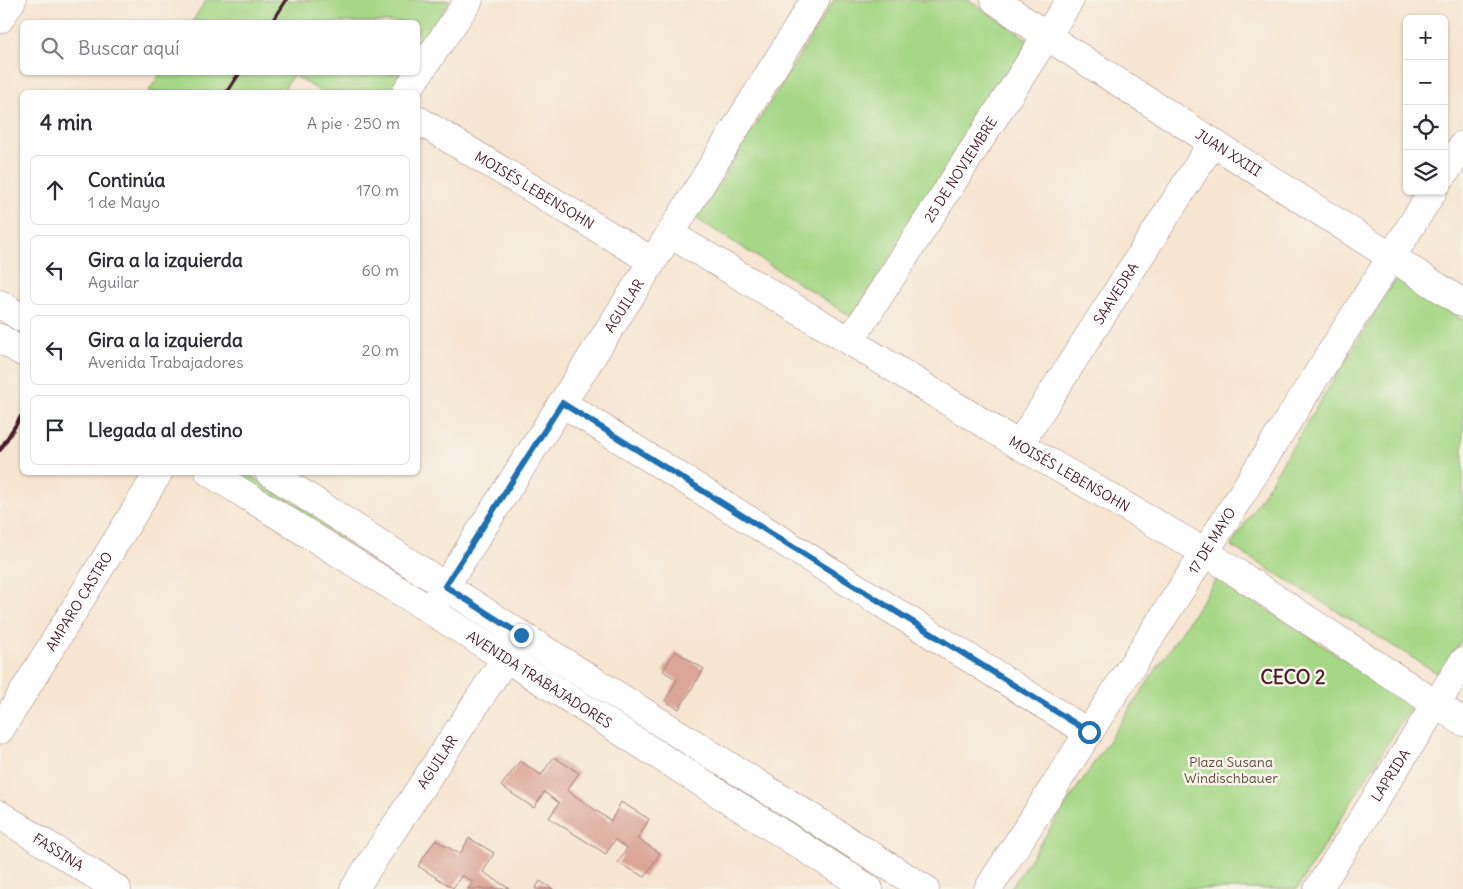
<!DOCTYPE html>
<html lang="es">
<head>
<meta charset="utf-8">
<style>
	:root { --surface:#fff; --page:#f2f2f3; --text:#2b2b33; --muted:#7c7c81; --line:#e1e1e2 }
	body { margin:0; font-family:Delius,sans-serif; background:var(--page); color:var(--text) }
	.controls { position:absolute; right:15px; top:15px; display:grid; overflow:hidden; border-radius:8px; box-shadow:0 1px 4px #0004 }
	.controls button { width:45px; height:45px; display:grid; place-items:center; padding:0; border:0; border-bottom:1px solid var(--line); background:var(--surface); color:var(--text); font:25px sans-serif }
	.stop { position:absolute; width:15px; height:15px; margin:-11px; border:4px solid #1f6fb2; border-radius:50%; background:#fff }
	.stop.end { background:#1f6fb2; border-color:#fff; box-shadow:0 1px 5px #0008 }
	.list { margin:0; padding:0; list-style:none }
	h2 { display:flex; justify-content:space-between; align-items:center; height:65px; margin:0; padding:0 20px; font-size:21px }
	h2 small { font-size:16px; font-weight:400; color:var(--muted) }
	.list li { display:grid; grid-template-columns:32px 1fr auto; gap:15px; align-items:center; box-sizing:border-box; height:70px; margin:0 10px 10px; padding:0 10px; border:1px solid var(--line); border-radius:8px }
	.list b { display:block; font-size:19px; white-space:nowrap }
	.list p { margin:0; font-size:16px; white-space:nowrap; color:var(--muted) }
	.list em { font-size:16px; font-style:normal; color:var(--muted) }
	.icon { flex:none; width:28px; height:28px; fill:none; stroke:currentColor; stroke-width:2; stroke-linecap:round; stroke-linejoin:round }
	.map { position:relative; flex:none; width:1463px; height:889px; overflow:hidden }
	.search { position:absolute; background:var(--surface); box-shadow:0 1px 4px #0004; left:20px; top:20px; width:400px; height:55px; display:flex; align-items:center; gap:12px; box-sizing:border-box; padding:0 18px; border-radius:8px; color:var(--muted); font-size:19px }
	.panel { position:absolute; background:var(--surface); box-shadow:0 1px 4px #0004; left:20px; top:90px; width:400px; height:385px; border-radius:8px }
	.map>svg:first-child { display:block }
	.green { fill:#a5d786; stroke:#787b58 }
	.building { fill:#dba697 }
	.lines { fill:none; stroke-linecap:round; stroke-linejoin:round }
	.street-casing { stroke:#a0827e; stroke-width:29 }
	.secondary-casing { stroke:#a0827e; stroke-width:29 }
	.street { stroke:#fff; stroke-width:28 }
	.secondary { stroke:#fff; stroke-width:28 }
	.rail { stroke:#4a1f2b; stroke-width:4 }
	.route { stroke:#1f6fb2; stroke-width:6 }
	.labels { text-anchor:middle; stroke-width:5; stroke-linejoin:round; paint-order:stroke }
	.street-label { font-size:14px; fill:#4a1f2b; stroke:#f7f3e8 }
	.park-label { font-size:14px; fill:#614d42; stroke:#f7f3e8 }
	.district-label { font-size:19px; font-weight:bold; fill:#4a1f2b; stroke:#f7f3e8 }
</style>
</head>
<body>
<div class="map">
<svg width="1463" height="889" viewBox="0 0 1463 889">
	<rect width="100%" height="100%" fill="#f7f3e8"/>
	<filter id="ink" filterUnits="userSpaceOnUse"><feTurbulence type="fractalNoise" baseFrequency=".02" numOctaves="2"/><feDisplacementMap in="SourceGraphic" scale="10" xChannelSelector="R" yChannelSelector="G"/><feConvolveMatrix kernelMatrix="1 2 1 2 8 2 1 2 1" color-interpolation-filters="sRGB"/></filter>
	<filter id="wash" filterUnits="userSpaceOnUse"><feTurbulence type="fractalNoise" baseFrequency=".0096" numOctaves="4" result="noise"/><feDisplacementMap in="SourceGraphic" scale="20" xChannelSelector="R" yChannelSelector="G"/><feGaussianBlur stdDeviation="1.12" result="paint"/><feColorMatrix in="noise" values="0 0 0 0 0 0 0 0 0 0 0 0 0 0 0 0 0 1.4 0 .05"/><feComposite in="paint" operator="in"/></filter>
	<g filter="url(#wash)">
		<rect width="100%" height="100%" fill="#f5e5d1"/>
		<path class="green" d="M206 0H450L418 51V22H192Z
			M834 0H969L1029 40 852 317 697 219Z
			M161 73H403L390 92H322L293 75 282 92H148Z
			M1397 277 1463 320V638L1439 674 1231 546Z
			M240 473H246L407 573 404 578 238 475Z
			M1217 578 1413 703 1297 889H1010Z
			M557 670 900 889H889L554 674Z"/>
		<g id="blocks">
			<path class="building" d="M675 651 704 669 679 709 665 701 677 680 663 671Z
				M554 757 579 773 567 790 611 821 621 802 649 819 638 839 660 853 645 877 618 863 627 848 615 840 606 854 549 818 559 803 544 792 534 808 501 786 520 761 541 775Z
				M469 838 494 853 483 872 510 889H468L473 882 462 875 453 888 418 866 435 840 460 854Z
				M540 881 553 889H535Z"/>
		</g>
	</g>
	<g filter="url(#ink)">
		<use href="#blocks" fill-opacity="0" stroke="#a0827e" stroke-width="1"/>
		<g class="lines">
			<defs>
				<g id="street">
					<path id="s1" d="M995 0 1048 37 1463 303"/>
					<path d="M406 92 469 0"/>
					<path id="s2" d="M418 120 652 261"/>
					<path d="M1444 174 1463 145"/>
					<path id="s3" d="M670 234 850 341 1019 445 1205 552 1463 722"/>
					<path id="s4" d="M850 341 1070 0"/>
					<path d="M562 403 1089 733"/>
					<path id="s5" d="M1019 445 1213 142"/>
					<path id="s6" d="M430 610 670 234 815 0"/>
					<path id="s7" d="M0 815 117 889"/>
					<path id="s8" d="M354 889 521 635"/>
					<path id="s9" d="M988 889 1205 552 1433 191"/>
					<path id="s10" d="M1318 889 1463 662"/>
				</g>
				<g id="secondary">
					<path d="M0 19 12 0"/>
					<path d="M0 304 22 318"/>
					<path d="M0 338 22 352"/>
					<path id="s11" d="M209 472 430 610 869 889"/>
					<path d="M269 472 521 635 925 889"/>
					<path id="s12" d="M0 730 159 472"/>
				</g>
			</defs>
			<use href="#street" class="street-casing"/>
			<use href="#secondary" class="secondary-casing"/>
			<use href="#street" class="street"/>
			<use href="#secondary" class="secondary"/>
			<path class="rail" d="M272 22 286 0
				M227 92 240 72
				M0 450 22 415"/>
		</g>
	</g>
	<g class="lines" filter="url(#ink)">
		<path class="route" d="M521 635 445 586 562 403 1089 732"/>
	</g>
	<g class="labels">
		<g class="street-label">
			<text dy="5" stroke="none"><textPath href="#s1" startOffset="279">JUAN XXIII</textPath></text>
			<text dy="5" stroke="none"><textPath href="#s4" startOffset="204">25 DE NOVIEMBRE</textPath></text>
			<text dy="5" stroke="none"><textPath href="#s2" startOffset="136">MOISÉS LEBENSOHN</textPath></text>
			<text dy="5" stroke="none"><textPath href="#s5" startOffset="180">SAAVEDRA</textPath></text>
			<text dy="5" stroke="none"><textPath href="#s6" startOffset="361">AGUILAR</textPath></text>
			<text dy="5" stroke="none"><textPath href="#s3" startOffset="466">MOISÉS LEBENSOHN</textPath></text>
			<text dy="5" stroke="none"><textPath href="#s9" startOffset="414">17 DE MAYO</textPath></text>
			<text dy="5" stroke="none"><textPath href="#s12" startOffset="151">AMPARO CASTRO</textPath></text>
			<text dy="5" stroke="none"><textPath href="#s11" startOffset="390">AVENIDA TRABAJADORES</textPath></text>
			<text dy="5" stroke="none"><textPath href="#s8" startOffset="152">AGUILAR</textPath></text>
			<text dy="5" stroke="none"><textPath href="#s10" startOffset="135">LAPRIDA</textPath></text>
			<text dy="5" stroke="none"><textPath href="#s7" startOffset="69">FASSINA</textPath></text>
		</g>
		<g class="park-label">
			<text x="1231" y="767">Plaza Susana<tspan x="1231" dy="16">Windischbauer</tspan></text>
		</g>
		<g class="district-label">
			<text x="1293" y="684">CECO 2</text>
		</g>
	</g>
</svg>
<div class="controls">
<button>+</button>
<button>−</button>
<button><svg class="icon" aria-label="locate" viewBox="0 0 24 24"><circle cx="12" cy="12" r="6"/><path d="M12 2v4M12 18v4M2 12h4M18 12h4"/></svg></button>
<button><svg class="icon" aria-label="layers" viewBox="0 0 24 24"><path d="M12 4l9 5-9 5-9-5zM3 14l9 5 9-5"/></svg></button>
</div>
<div class="stop" style="left:1089px;top:732px"></div>
<div class="stop end" style="left:521px;top:635px"></div>
<div class="search"><svg class="icon" aria-label="search" viewBox="0 0 24 24"><circle cx="10" cy="10" r="6"/><path d="M15 15l6 6"/></svg>Buscar aquí</div>
<section class="panel">
<h2>4 min<small>A pie · 250 m</small></h2>
<ul class="list">
<li><svg class="icon" aria-label="ahead" viewBox="0 0 24 24"><path d="M12 20V5M6 11l6-6 6 6"/></svg><div><b>Continúa</b><p>1 de Mayo</p></div><em>170 m</em></li>
<li><svg class="icon" aria-label="left" viewBox="0 0 24 24"><path d="M17 20v-9H6M10 6l-5 5 5 5"/></svg><div><b>Gira a la izquierda</b><p>Aguilar</p></div><em>60 m</em></li>
<li><svg class="icon" aria-label="left" viewBox="0 0 24 24"><path d="M17 20v-9H6M10 6l-5 5 5 5"/></svg><div><b>Gira a la izquierda</b><p>Avenida Trabajadores</p></div><em>20 m</em></li>
<li><svg class="icon" aria-label="arrive" viewBox="0 0 24 24"><path d="M6 21V4h12l-3 4 3 4H6"/></svg><div><b>Llegada al destino</b></div></li>
</ul>
</section>
</div>
</body>
</html>
